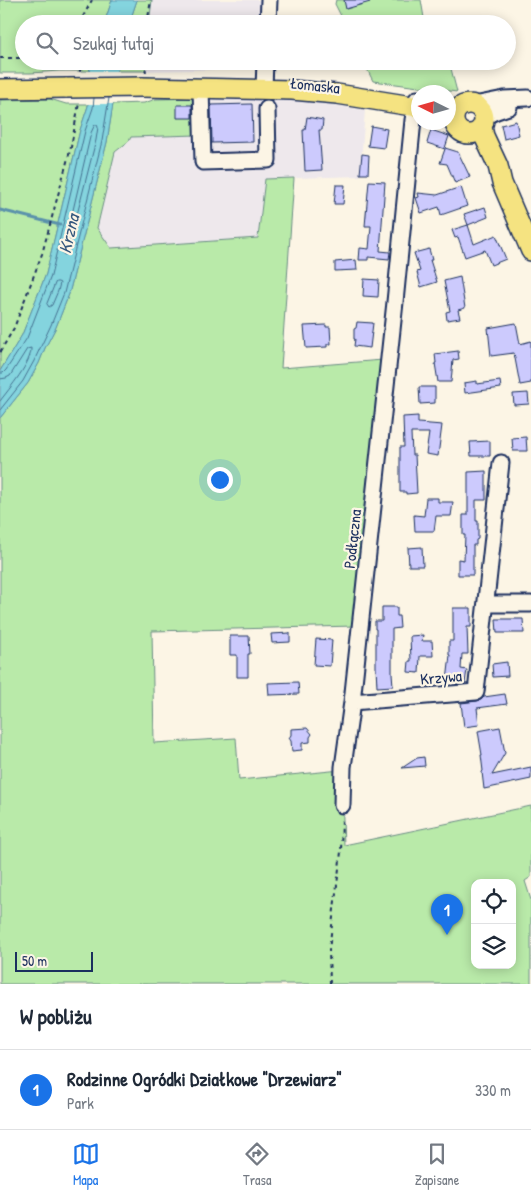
<!DOCTYPE html>
<html lang="pl">
<head>
<meta charset="utf-8">
<style>
	:root { --surface:#fff; --page:#f2f2f3; --text:#1f2937; --muted:#747a83; --line:#e0e1e3; --accent:#1a73e8 }
	body { margin:0; font-family:"Patrick Hand",sans-serif; background:var(--page); color:var(--text) }
	.controls { position:absolute; right:15px; bottom:15px; display:grid; overflow:hidden; border-radius:10px; box-shadow:0 2px 12px #0003 }
	.controls button { width:45px; height:45px; display:grid; place-items:center; padding:0; border:0; border-bottom:1px solid var(--line); background:var(--surface); color:var(--text); font:25px sans-serif }
	.compass { position:absolute; left:411px; top:85px; width:45px; height:45px; border-radius:50%; background:var(--surface); box-shadow:0 2px 12px #0003; rotate:275deg }
	.scale { position:absolute; left:15px; bottom:12px; width:78px; box-sizing:border-box; padding-left:5px; border:2px solid #1b2f5e; border-top:0; font-size:14px; line-height:18px; white-space:nowrap; color:#1b2f5e; -webkit-text-stroke:4px #fcf5e5; paint-order:stroke }
	.you { position:absolute; left:219px; top:479px; width:18px; height:18px; margin:-12px; border:4px solid #fff; border-radius:50%; background:#1a73e8; box-shadow:0 0 0 8px #1a73e833 }
	.badge { display:grid; place-items:center; width:32px; height:32px; border-radius:50%; background:var(--accent); color:#fff; font-size:16px; font-weight:700 }
	.pin { position:absolute; translate:-50% -41px; filter:drop-shadow(0 1px 2px #0008) }
	.pin::after { content:''; position:absolute; top:26px; width:18px; height:15px; background:inherit; clip-path:polygon(0 0,100% 0,50% 100%) }
	.list { margin:0; padding:0; list-style:none }
	h2 { display:flex; justify-content:space-between; align-items:center; height:65px; margin:0; padding:0 20px; font-size:21px }
	h2 small { font-size:16px; font-weight:400; color:var(--muted) }
	.list li { display:grid; grid-template-columns:32px 1fr auto; gap:15px; align-items:center; box-sizing:border-box; height:80px; padding:0 20px; border-top:1px solid var(--line) }
	.list b { display:block; font-size:19px; white-space:nowrap }
	.list p { margin:0; font-size:16px; white-space:nowrap; color:var(--muted) }
	.list em { font-size:16px; font-style:normal; color:var(--muted) }
	.icon { flex:none; width:28px; height:28px; fill:none; stroke:currentColor; stroke-width:2; stroke-linecap:round; stroke-linejoin:round }
	.map { position:relative; flex:none; width:531px; height:984px; overflow:hidden }
	.search { position:absolute; background:var(--surface); box-shadow:0 2px 12px #0003; left:15px; right:15px; top:15px; height:55px; display:flex; align-items:center; gap:12px; box-sizing:border-box; padding:0 18px; border-radius:28px; color:var(--muted); font-size:19px }
	.sheet { height:145px; background:var(--surface) }
	nav { display:flex; justify-content:space-around; align-items:center; box-sizing:border-box; height:70px; border-top:1px solid var(--line); background:var(--surface); font-size:14px; color:var(--muted) }
	nav a { display:grid; justify-items:center; gap:2px }
	nav .on { color:var(--accent) }
	.map>svg:first-child { display:block }
	.built { fill:#eee8ec }
	.green { fill:#b9eaa9; stroke:#6a8c84; fill-rule:evenodd }
	.water { fill:#84d4de; stroke:#5a92ab }
	.pier { fill:#fcf5e5 }
	.lines { fill:none; stroke-linecap:round; stroke-linejoin:round }
	.shore { stroke:#457191; stroke-width:1 }
	.stream { stroke:#5a92ab; stroke-width:3 }
	.building { fill:#cccafd; stroke:#1b2f5e }
	.minor-casing { stroke:#1b2f5e; stroke-width:19 }
	.major-casing { stroke:#1b2f5e; stroke-width:22 }
	.path { stroke:#1b2f5e; stroke-width:2; stroke-dasharray:4 4; stroke-linecap:butt }
	.minor { stroke:#fcf5e5; stroke-width:15 }
	.major { stroke:#f5e381; stroke-width:19 }
	.major-bridge-casing { stroke:#1b2f5e; stroke-width:22; stroke-linecap:butt }
	.major-bridge { stroke:#f5e381; stroke-width:19 }
	.labels { text-anchor:middle; stroke-width:4.5; stroke-linejoin:round; paint-order:stroke }
	.street-label { font-size:16px; fill:#1b2f5e; stroke:#fcf5e5 }
	.water-label { font-size:18px; font-style:italic; fill:#35587e; stroke:#fcf5e5 }
</style>
</head>
<body>
<div class="map">
<svg width="531" height="984" viewBox="0 0 531 984">
	<rect width="100%" height="100%" fill="#fcf5e5"/>
	<filter id="ink" filterUnits="userSpaceOnUse"><feTurbulence type="fractalNoise" baseFrequency=".02" numOctaves="2"/><feDisplacementMap in="SourceGraphic" scale="10" xChannelSelector="R" yChannelSelector="G"/><feConvolveMatrix kernelMatrix="1 2 1 2 8 2 1 2 1" color-interpolation-filters="sRGB"/></filter>
	<g filter="url(#ink)">
		<path class="built" d="M152 0H260V24H149Z
			M148 61H258V65L243 69 144 71 148 64Z
			M197 98 309 101 365 110 360 176 265 179 258 238 111 248 97 228 115 152 129 141 131 137 197 135Z"/>
		<path class="green" d="M0 0H112L104 24H24V61H90V71H59L31 73H0Z
			M137 0H152L149 24H129Z
			M336 0H421L425 24H345L335 4Z
			M121 61H148V64L144 71H117Z
			M363 61H449L457 92 373 81Z
			M197 98V135L131 137 129 141 115 152 97 228 111 248 258 238 265 179 294 178 281 368 383 360 355 626 152 631 154 743 236 738 239 780 341 770 344 845 531 806V877L525 881 531 900V984H0V418L28 383 39 363 45 348 56 327 69 294 107 142 113 104 144 103 156 99ZM475 883H512V965H475Z
			M50 99 66 104H88V106L80 130 46 274 22 335 0 371V100Z"/>
		<path class="water" d="M112 0H137L129 24H104Z
			M90 61H121L117 71 113 104 107 142 69 294 56 327 45 348 39 363 28 383 0 418V371L22 335 46 274 80 130 88 106Z"/>
		<path class="pier" d="M87 71H119L116 104H86Z"/>
		<g class="lines">
			<path class="shore" d="M95 125H97L98 127 96 140 67 254 64 255 63 253 91 133Z
				M56 282H58L60 283 58 291 52 305 49 307 47 304Z
				M0 373H3L6 370 27 338 51 276 85 131 93 108 94 98
				M0 379 6 378 10 376 27 349 31 348C32 362 9 389 0 401
				M0 410 23 381 34 361 51 325 64 293 102 141 109 98"/>
			<path class="stream" d="M0 210 60 225"/>
		</g>
		<path class="building" d="M344 0H369L370 2 346 9Z
			M252 104 253 142 212 143 211 105Z
			M177 105H192V118H177Z
			M307 117 323 120 322 130H319L322 170 305 171 303 130H305Z
			M516 121 519 135 504 139 501 125Z
			M371 126 387 129 384 148 368 146Z
			M431 130 449 136 445 148 458 152 470 177 455 183 447 164 440 163 445 149 427 143Z
			M362 154 369 155 368 174H360Z
			M369 181 385 182 380 251 390 252 389 259 368 257V260H359L360 248 369 249 371 226H365Z
			M336 185H345L343 204H334Z
			M461 187 467 206 441 215 439 207 421 213 416 198 419 197 418 193 437 195Z
			M485 207 488 217 468 225 464 214Z
			M468 225 474 244 496 235 506 259 491 265 485 250 465 257 458 237 455 238 452 230Z
			M429 249 432 260H430L437 282 421 287 417 272 420 271 414 253Z
			M356 260 357 270 335 271V262Z
			M460 277 465 308 458 310 460 318 447 320 446 312 450 311 444 281Z
			M364 279 379 280 378 297 363 296Z
			M357 322 373 323 370 348 354 346 355 339H354V329L356 328Z
			M516 323 520 344 531 341V383L520 385 514 353 491 356 488 328Z
			M326 325V327H330L331 344H327V347L306 348 304 326Z
			M458 351 459 359 453 360 451 382H438L435 363H436L435 354Z
			M477 381V384L500 381 501 388 465 393 464 383Z
			M419 387H435V403L420 404Z
			M528 393 529 404 514 405 513 394Z
			M418 416V423L442 425 438 456 426 454 429 433H411L412 455H415L417 493 406 494V492H400V447H404L403 417Z
			M526 437 527 451H513L512 438Z
			M490 441V456H471L470 442Z
			M486 471V500H476V521H478V539L476 540V545H473V575H458V559L464 560 465 535H463V515H468V472Z
			M426 498H438V502H453L451 516H436L434 531H415L414 515 424 516Z
			M422 547 423 566H409L408 548Z
			M382 607H397V616H399L400 628 392 629V673L393 686 377 687 376 667V629H375V621H382Z
			M453 608H471V627H467L468 654H462L461 669 467 670 465 683 447 681 450 655H449V641H453Z
			M496 619H523L524 633H497Z
			M290 633V642L272 643 271 634Z
			M423 635 422 641H432L433 656H420L419 673 408 672 409 661H411L410 636Z
			M230 636H249L250 654H248V677H237V655H230Z
			M316 639 332 640 330 666 314 665Z
			M507 662 508 676 493 677 492 664Z
			M298 682 299 694 269 695 268 683Z
			M505 694 507 704 477 708 479 725 464 727 461 703 477 701 481 700 484 697Z
			M500 727 505 753 492 775 531 767V779L484 789 482 772 483 771 481 755H482L478 731Z
			M307 728 312 734 310 737V742L302 743V750L292 751 291 741 289 738 291 735V729Z
			M424 757 425 766 402 768 417 758Z"/>
		<g class="lines">
			<defs>
				<path id="minor" d="M268 24 269 0
					M201 88 203 162 268 160 267 109
					M264 88 265 61
					M474 105 504 99 528 98
					M484 118C492 111 500 110 509 107
					M486 604H531
					M352 702 476 692 501 463
					M342 805 343 767 352 702 395 302 413 120 417 99"/>
				<path id="major" d="M142 87 292 90 337 94 418 107
					M0 89 67 88
					M454 119a15 15 0 1 1 30 0a15 15 0 1 1-30 0Z
					M482 127 484 136 498 166 502 183 531 251"/>
			</defs>
			<use href="#minor" class="minor-casing"/>
			<use href="#major" class="major-casing"/>
			<path class="path" d="M79 24 92 0
				M147 24 151 0
				M0 58H24
				M77 61 80 64V73
				M145 61 146 74
				M0 352 14 328 42 254 71 147 79 103
				M330 984 329 950 341 852 342 817"/>
			<use href="#minor" class="minor"/>
			<use href="#major" class="major"/>
			<defs>
				<path id="major-bridge" d="M67 88 142 87"/>
			</defs>
			<use href="#major-bridge" class="major-bridge-casing"/>
			<use href="#major-bridge" class="major-bridge"/>
		</g>
	</g>
	<g class="labels">
		<g class="street-label">
			<text transform="translate(315 85) rotate(6)" y="6">Łomaska</text>
			<text transform="translate(352 539) rotate(-84)" y="6">Podłączna</text>
			<text transform="translate(441 677) rotate(-5)" y="6">Krzywa</text>
		</g>
		<g class="water-label">
			<text transform="translate(69 234) rotate(-77)" y="6">Krzna</text>
		</g>
	</g>
</svg>
<div class="controls">
<button><svg class="icon" aria-label="locate" viewBox="0 0 24 24"><circle cx="12" cy="12" r="6"/><path d="M12 2v4M12 18v4M2 12h4M18 12h4"/></svg></button>
<button><svg class="icon" aria-label="layers" viewBox="0 0 24 24"><path d="M12 4l9 5-9 5-9-5zM3 14l9 5 9-5"/></svg></button>
</div>
<svg class="compass" viewBox="-18 -18 36 36"><path d="M0-13l5 13h-10z" fill="#e53935"/><path d="M0 13l5-13h-10z" fill="#747a83"/></svg>
<div class="scale">50 m</div>
<div class="you"></div>
<div class="pin badge" style="left:447px;top:935px">1</div>
<div class="search"><svg class="icon" aria-label="search" viewBox="0 0 24 24"><circle cx="10" cy="10" r="6"/><path d="M15 15l6 6"/></svg>Szukaj tutaj</div>
</div>
<section class="sheet">
<h2>W pobliżu<small></small></h2>
<ul class="list">
<li><span class="badge">1</span><div><b>Rodzinne Ogródki Działkowe &quot;Drzewiarz&quot;</b><p>Park</p></div><em>330 m</em></li>
</ul>
</section>
<nav>
<a class="on"><svg class="icon" aria-label="map" viewBox="0 0 24 24"><path d="M3 6l6-2 6 2 6-2v14l-6 2-6-2-6 2zM9 4v14M15 6v14"/></svg>Mapa</a>
<a><svg class="icon" aria-label="directions" viewBox="0 0 24 24"><path d="M12 3l9 9-9 9-9-9zM9 14v-3h6M13 9l2 2-2 2"/></svg>Trasa</a>
<a><svg class="icon" aria-label="saved" viewBox="0 0 24 24"><path d="M7 4h10v16l-5-4-5 4z"/></svg>Zapisane</a>
</nav>
</body>
</html>
